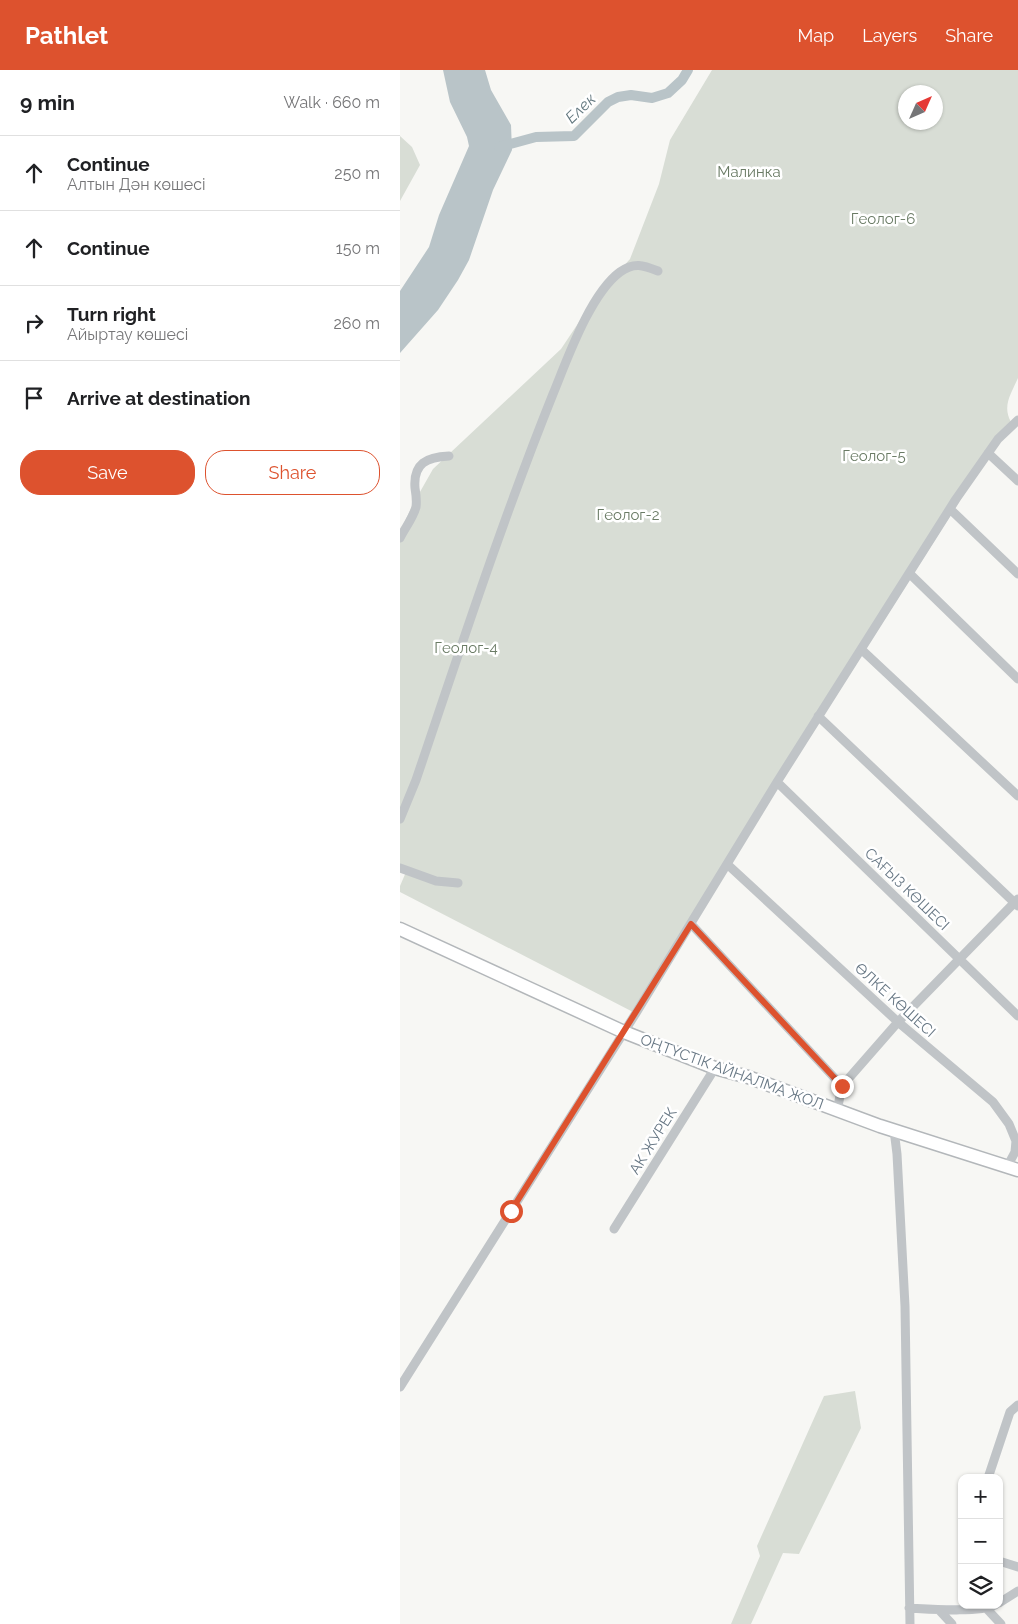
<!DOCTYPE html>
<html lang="en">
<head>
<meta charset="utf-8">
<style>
	:root { --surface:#fff; --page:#f2f2f2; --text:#202124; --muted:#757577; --line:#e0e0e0; --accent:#dd522e }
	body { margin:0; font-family:Raleway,sans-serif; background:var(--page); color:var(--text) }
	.controls { position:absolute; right:15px; bottom:15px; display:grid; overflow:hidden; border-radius:10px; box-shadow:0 1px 4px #0004 }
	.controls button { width:45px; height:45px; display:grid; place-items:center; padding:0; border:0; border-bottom:1px solid var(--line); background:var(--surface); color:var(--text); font:25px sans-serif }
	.compass { position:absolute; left:498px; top:15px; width:45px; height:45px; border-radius:50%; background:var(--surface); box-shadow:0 1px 4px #0004; rotate:45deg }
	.stop { position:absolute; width:15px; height:15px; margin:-11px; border:4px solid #dd522e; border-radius:50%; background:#fff }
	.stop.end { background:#dd522e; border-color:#fff; box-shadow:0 1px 5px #0008 }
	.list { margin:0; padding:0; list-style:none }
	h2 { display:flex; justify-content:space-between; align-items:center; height:65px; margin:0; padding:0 20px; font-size:21px }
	h2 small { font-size:16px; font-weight:400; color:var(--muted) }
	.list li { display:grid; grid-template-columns:32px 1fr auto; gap:15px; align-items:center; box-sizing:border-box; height:75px; padding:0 20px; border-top:1px solid var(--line) }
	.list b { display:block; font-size:19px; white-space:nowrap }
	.list p { margin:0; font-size:16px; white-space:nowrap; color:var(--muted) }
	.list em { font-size:16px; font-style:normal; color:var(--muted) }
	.actions { display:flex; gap:10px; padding:15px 20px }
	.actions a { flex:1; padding:11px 0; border:1px solid var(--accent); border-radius:20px; text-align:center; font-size:18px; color:var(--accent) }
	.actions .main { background:var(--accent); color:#fff }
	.icon { flex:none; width:28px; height:28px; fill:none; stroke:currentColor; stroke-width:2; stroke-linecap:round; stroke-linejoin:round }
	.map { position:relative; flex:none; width:618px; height:1554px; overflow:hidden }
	header { display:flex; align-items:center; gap:30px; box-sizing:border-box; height:70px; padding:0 25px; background:var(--accent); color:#fff }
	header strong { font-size:24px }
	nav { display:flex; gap:28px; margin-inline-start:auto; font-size:18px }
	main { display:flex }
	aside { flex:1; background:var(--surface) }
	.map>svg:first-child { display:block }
	.green { fill:#d8ddd5; fill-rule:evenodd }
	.water { fill:#b9c4c8 }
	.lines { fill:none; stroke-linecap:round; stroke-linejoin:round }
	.river { stroke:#b9c4c8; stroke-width:10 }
	.highway-casing { stroke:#b3b7ba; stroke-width:15 }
	.minor { stroke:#c0c4c7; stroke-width:9 }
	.highway { stroke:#fff; stroke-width:12 }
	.route { stroke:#dd522e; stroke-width:6 }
	.labels { text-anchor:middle; stroke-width:5; stroke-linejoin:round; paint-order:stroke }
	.park-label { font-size:15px; fill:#6a7b65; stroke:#fff }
	.street-label { font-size:15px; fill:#677784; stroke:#fff }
	.water-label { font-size:16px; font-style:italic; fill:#63787f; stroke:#fff }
</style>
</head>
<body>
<header>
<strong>Pathlet</strong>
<nav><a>Map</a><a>Layers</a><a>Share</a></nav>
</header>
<main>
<aside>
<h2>9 min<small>Walk · 660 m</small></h2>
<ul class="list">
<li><svg class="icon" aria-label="ahead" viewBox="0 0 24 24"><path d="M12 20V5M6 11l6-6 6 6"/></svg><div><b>Continue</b><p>Алтын Дән көшесі</p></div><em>250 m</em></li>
<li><svg class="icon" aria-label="ahead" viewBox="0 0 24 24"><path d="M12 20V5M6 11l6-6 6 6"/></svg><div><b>Continue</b></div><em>150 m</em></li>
<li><svg class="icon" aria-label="right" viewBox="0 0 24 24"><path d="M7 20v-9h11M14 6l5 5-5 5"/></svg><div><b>Turn right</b><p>Айыртау көшесі</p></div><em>260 m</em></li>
<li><svg class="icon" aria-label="arrive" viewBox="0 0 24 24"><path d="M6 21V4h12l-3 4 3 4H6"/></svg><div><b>Arrive at destination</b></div></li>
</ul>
<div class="actions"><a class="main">Save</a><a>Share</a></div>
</aside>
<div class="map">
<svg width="618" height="1554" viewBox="0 0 618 1554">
	<rect width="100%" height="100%" fill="#f7f7f4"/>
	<path class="green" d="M312 0H618V308C611 324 602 336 611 352L604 361 235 943 0 822V816L6 802 0 799V462L12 436 33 399 161 279 195 228 230 189 259 114 270 70ZM506 22H536V52H506Z
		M0 66 12 77 20 95 0 131Z
		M455 1321 461 1358 399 1484 383 1483 351 1554H331L360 1486 357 1476 424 1326Z"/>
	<path class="water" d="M43 0H85L91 20 111 55 112 80 93 120 69 190 58 210 38 240 0 283V221L29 177 39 145 69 76 67 67 50 32Z"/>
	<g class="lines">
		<path class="river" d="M99 77 136 67 174 66 208 32 218 27 231 25 252 28 268 23 282 10 288 0"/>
		<defs>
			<path id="highway" d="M0 859 224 962 315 998 348 1007 480 1056 618 1100"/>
		</defs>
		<use href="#highway" class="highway-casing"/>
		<path class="minor" d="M588 383 618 411
			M550 439 618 504
			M0 468C5 458 13 448 16 437 17 430 16 424 15 418 13 393 27 387 49 386
			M510 504 618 609
			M462 580 618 726
			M418 646 618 836
			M377 712 618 946
			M0 749 16 710C60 580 102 451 153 324 167 290 190 224 220 202 234 192 243 195 258 201
			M327 794 498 952 593 1032 609 1054 616 1071 615 1082 607 1097
			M0 798 36 811 58 813
			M291 854 442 1016 437 1041
			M442 1016 498 952 618 829
			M494 1060 497 1084 505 1236 510 1554
			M214 1159 315 998
			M0 1317 236 943 377 712 556 429 598 369 618 350
			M588 1408 610 1342 618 1335
			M599 1491 618 1497
			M599 1533 618 1521
			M509 1538C529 1539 579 1543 595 1535
			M586 1538 601 1554
			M539 1540 552 1554"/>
		<use href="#highway" class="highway"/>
	</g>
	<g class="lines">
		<path class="route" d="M111 1141 291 854 442 1016"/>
	</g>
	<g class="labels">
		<g class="park-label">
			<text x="349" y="107">Малинка</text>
			<text x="483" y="154">Геолог-6</text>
			<text x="474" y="391">Геолог-5</text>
			<text x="228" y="450">Геолог-2</text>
			<text x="66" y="583">Геолог-4</text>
		</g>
		<g class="street-label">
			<text transform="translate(507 819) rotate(44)" y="5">САҒЫЗ КӨШЕСІ</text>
			<text transform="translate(495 930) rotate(42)" y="5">ӨЛКЕ КӨШЕСІ</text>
			<text transform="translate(332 1002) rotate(20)" y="5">ОҢТҮСТІК АЙНАЛМА ЖОЛ</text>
			<text transform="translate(253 1071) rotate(-58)" y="5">АК ЖУРЕК</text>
		</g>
		<g class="water-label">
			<text transform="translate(180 38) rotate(-44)" y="6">Елек</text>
		</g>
	</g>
</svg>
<div class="controls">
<button>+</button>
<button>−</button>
<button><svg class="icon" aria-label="layers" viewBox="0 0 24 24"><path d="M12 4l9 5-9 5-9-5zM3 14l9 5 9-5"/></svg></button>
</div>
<svg class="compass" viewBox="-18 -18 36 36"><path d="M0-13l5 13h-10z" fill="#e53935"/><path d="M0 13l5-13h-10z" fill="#757577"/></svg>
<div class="stop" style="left:111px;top:1141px"></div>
<div class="stop end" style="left:442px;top:1016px"></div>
</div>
</main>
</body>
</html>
